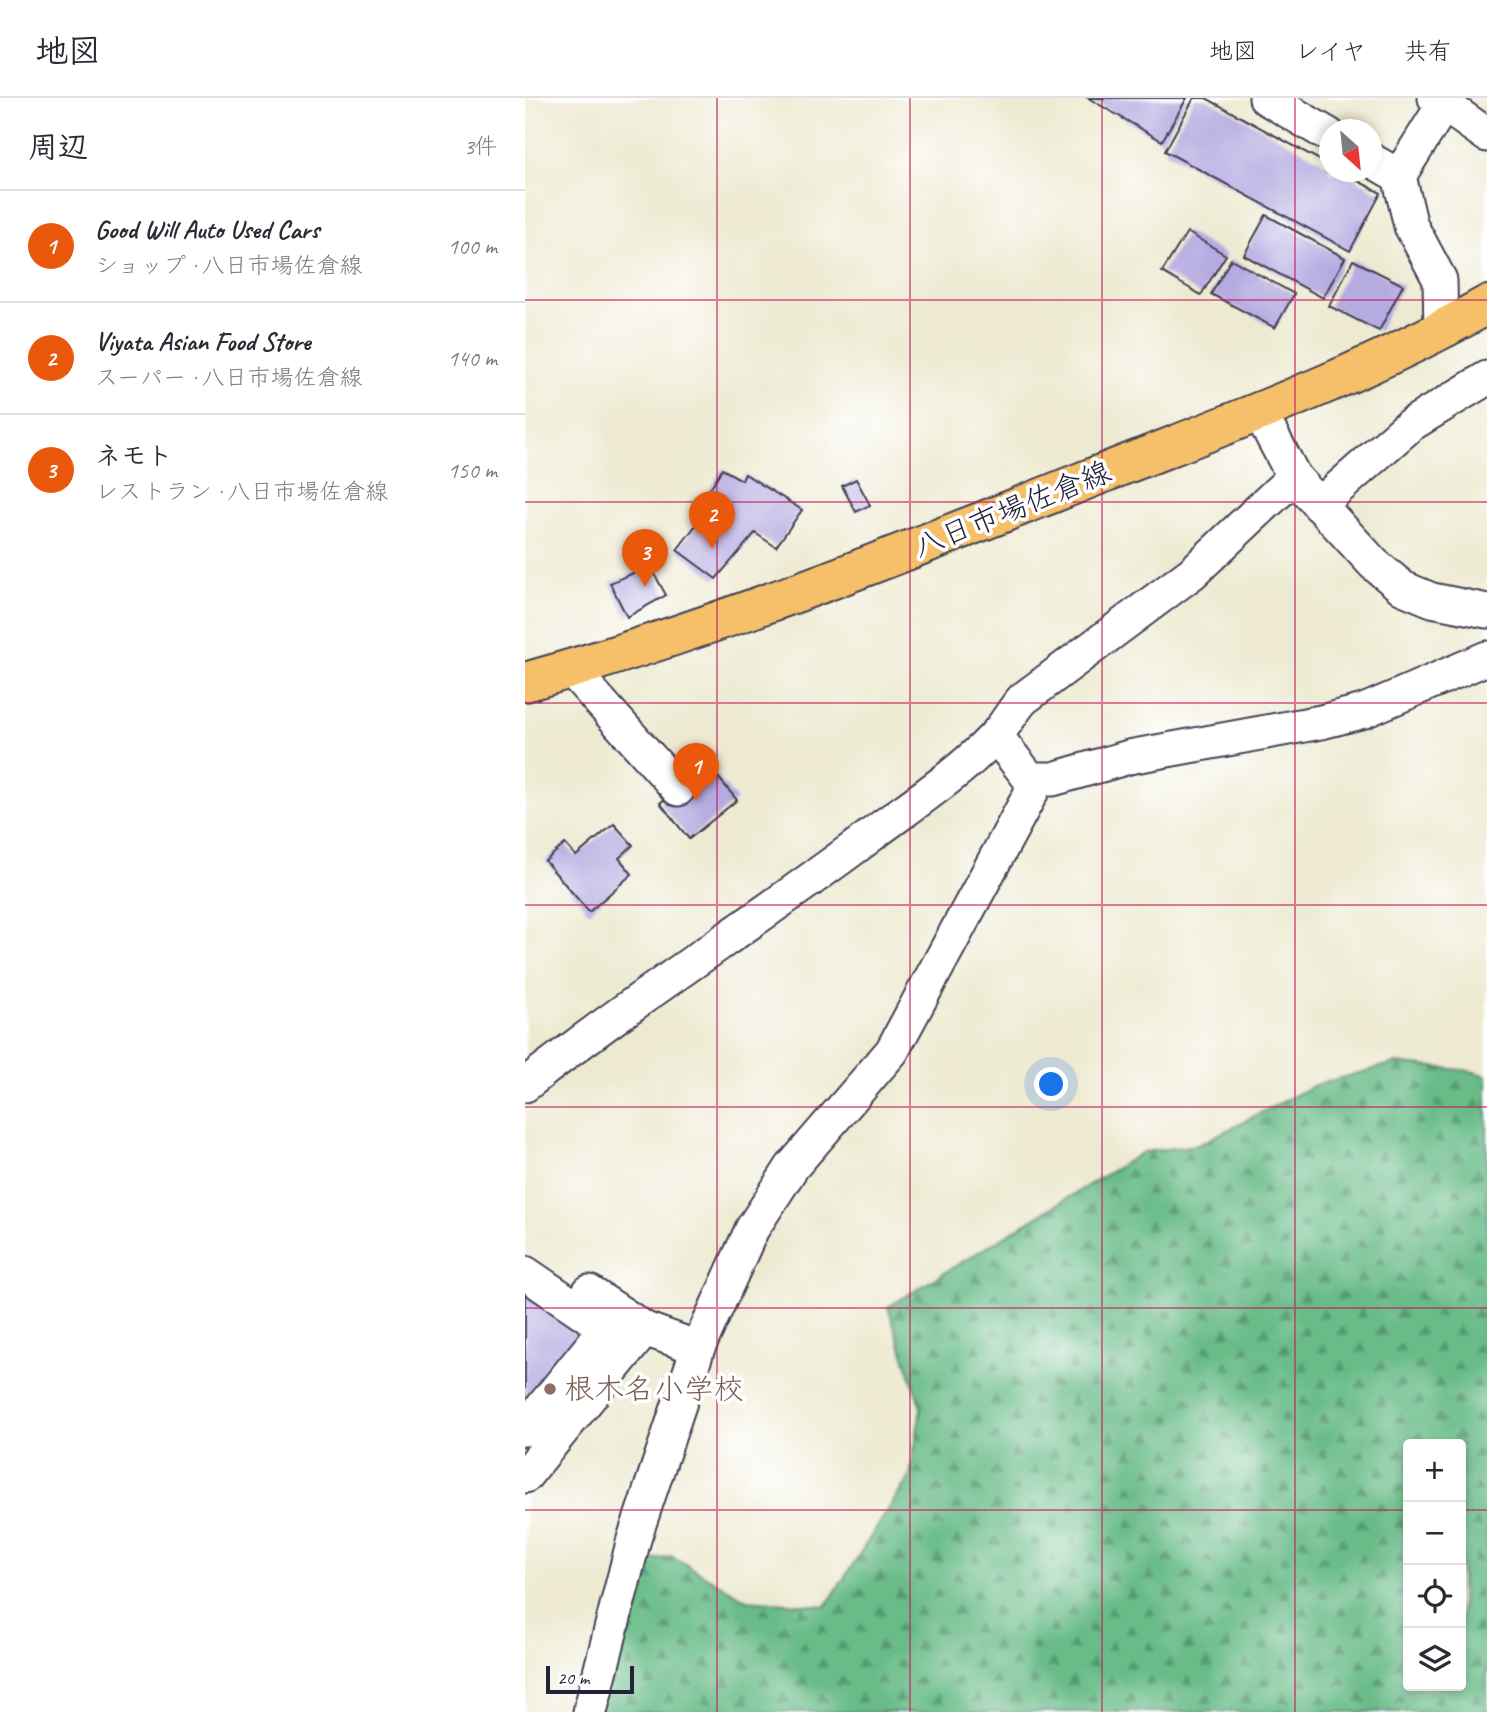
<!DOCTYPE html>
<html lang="ja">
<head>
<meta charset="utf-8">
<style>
	:root { --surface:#fff; --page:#f7f7f7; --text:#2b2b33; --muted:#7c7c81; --line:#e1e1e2; --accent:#ea580c }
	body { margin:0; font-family:Caveat,"Klee One",sans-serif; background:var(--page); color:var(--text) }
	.controls { position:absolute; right:21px; bottom:21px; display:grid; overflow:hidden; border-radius:7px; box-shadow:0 4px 10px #0003 }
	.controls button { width:63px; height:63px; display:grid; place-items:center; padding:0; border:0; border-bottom:2px solid var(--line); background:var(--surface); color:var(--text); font:35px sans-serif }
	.compass { position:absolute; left:794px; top:21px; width:63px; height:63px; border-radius:50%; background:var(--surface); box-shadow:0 4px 10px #0003; rotate:153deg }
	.scale { position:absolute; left:21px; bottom:18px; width:88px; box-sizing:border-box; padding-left:7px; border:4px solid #22223b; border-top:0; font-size:19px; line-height:24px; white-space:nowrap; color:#22223b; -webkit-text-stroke:5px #fff; paint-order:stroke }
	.you { position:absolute; left:527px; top:987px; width:24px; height:24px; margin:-18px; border:5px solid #fff; border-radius:50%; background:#1a73e8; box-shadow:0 0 0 10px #1a73e833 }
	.badge { display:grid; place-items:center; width:46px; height:46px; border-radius:50%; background:var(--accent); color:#fff; font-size:23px; font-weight:700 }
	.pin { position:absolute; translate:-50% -58px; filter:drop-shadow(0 2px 4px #0008) }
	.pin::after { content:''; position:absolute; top:37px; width:24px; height:21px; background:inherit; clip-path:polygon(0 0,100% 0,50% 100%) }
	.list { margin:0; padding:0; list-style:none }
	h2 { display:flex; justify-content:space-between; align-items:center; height:91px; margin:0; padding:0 28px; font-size:30px }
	h2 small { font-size:23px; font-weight:400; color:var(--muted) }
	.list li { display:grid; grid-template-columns:46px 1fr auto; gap:21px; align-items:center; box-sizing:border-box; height:112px; padding:0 28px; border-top:2px solid var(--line) }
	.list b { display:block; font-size:26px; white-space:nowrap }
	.list p { margin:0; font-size:23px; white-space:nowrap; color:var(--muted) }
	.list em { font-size:23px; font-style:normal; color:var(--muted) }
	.icon { flex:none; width:38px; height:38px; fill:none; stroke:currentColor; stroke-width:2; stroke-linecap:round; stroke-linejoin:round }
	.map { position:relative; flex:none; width:962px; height:1614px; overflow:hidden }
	header { display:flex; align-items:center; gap:42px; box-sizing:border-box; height:98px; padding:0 35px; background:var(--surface); border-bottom:2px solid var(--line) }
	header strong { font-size:33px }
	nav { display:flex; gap:38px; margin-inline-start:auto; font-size:24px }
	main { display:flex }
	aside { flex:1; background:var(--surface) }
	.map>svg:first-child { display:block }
	.forest { fill:url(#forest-firs); stroke:#466f62; stroke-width:2; fill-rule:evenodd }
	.building { fill:#b6abe1 }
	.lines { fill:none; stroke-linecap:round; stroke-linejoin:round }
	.minor-casing { stroke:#414052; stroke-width:37 }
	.major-casing { stroke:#414052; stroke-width:42 }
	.minor { stroke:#fff; stroke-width:33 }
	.major { stroke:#f6c06b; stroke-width:38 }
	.grid { fill:none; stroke:#c2185b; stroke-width:2; stroke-opacity:0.55 }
	.education-dot { fill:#8d6e63; stroke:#fff; stroke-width:2.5 }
	.labels { text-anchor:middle; stroke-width:7; stroke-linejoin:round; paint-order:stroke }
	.street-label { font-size:30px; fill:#22223b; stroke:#fff }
	.education-label { font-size:30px; fill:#785e54; stroke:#fff; text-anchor:start }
</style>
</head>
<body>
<header>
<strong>地図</strong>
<nav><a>地図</a><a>レイヤ</a><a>共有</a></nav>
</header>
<main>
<aside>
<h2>周辺<small>3件</small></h2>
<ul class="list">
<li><span class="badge">1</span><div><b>Good Will Auto Used Cars</b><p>ショップ · 八日市場佐倉線</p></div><em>100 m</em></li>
<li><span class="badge">2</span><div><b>Viyata Asian Food Store</b><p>スーパー · 八日市場佐倉線</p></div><em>140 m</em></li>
<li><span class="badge">3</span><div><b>ネモト</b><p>レストラン · 八日市場佐倉線</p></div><em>150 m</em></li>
</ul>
</aside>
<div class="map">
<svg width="962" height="1614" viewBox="0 0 962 1614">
	<defs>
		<pattern id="forest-firs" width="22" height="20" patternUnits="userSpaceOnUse" patternTransform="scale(1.75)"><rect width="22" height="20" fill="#69bc88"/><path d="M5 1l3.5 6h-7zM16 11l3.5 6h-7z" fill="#569870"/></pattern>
	</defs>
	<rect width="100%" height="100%" fill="#fff"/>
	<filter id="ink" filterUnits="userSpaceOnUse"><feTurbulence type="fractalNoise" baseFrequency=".0143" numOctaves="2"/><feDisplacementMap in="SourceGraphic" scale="14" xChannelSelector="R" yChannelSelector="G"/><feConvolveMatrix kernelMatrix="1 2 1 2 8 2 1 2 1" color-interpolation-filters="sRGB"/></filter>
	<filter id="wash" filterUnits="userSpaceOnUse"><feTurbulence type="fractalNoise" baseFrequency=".00686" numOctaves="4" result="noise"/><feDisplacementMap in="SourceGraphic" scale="28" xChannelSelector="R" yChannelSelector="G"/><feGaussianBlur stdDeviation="1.57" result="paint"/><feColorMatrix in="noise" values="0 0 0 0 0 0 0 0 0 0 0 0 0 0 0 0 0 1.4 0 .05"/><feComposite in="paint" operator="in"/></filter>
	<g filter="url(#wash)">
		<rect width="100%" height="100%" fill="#eeead2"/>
		<path class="forest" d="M870 965 946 973 962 978V1614H74L120 1464 147 1458 222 1502 301 1508 385 1378 396 1310 363 1209 618 1054 673 1047 790 987ZM883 1346H936V1588H883Z"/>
		<g id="blocks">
			<path class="building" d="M563 0H662L637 43Z
				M669 0H681L804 67V74H816L856 95 825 153 640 53Z
				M741 117 820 160 798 200 719 157Z
				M662 134 701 157 676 197 637 174Z
				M706 161 769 196 750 230 686 196Z
				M828 162 878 187 854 233 804 208Z
				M197 371 217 382 220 376 277 412 251 449 230 435 191 481 152 452 183 411 191 416 199 405 183 394Z
				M331 381 345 407 331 414 317 388Z
				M125 468 141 497 102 519 85 485Z
				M183 667 212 702 164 741 135 705Z
				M89 726 108 747 94 760 107 776 64 814 20 763 40 746 51 758Z
				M0 1187 59 1235 0 1308Z"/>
		</g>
	</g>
	<g filter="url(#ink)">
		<use href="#blocks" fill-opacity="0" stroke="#414052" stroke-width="2"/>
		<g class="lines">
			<defs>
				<path id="minor" d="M741 0 804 37
					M910 0 962 37
					M846 62 874 78 919 6
					M874 78 886 128 915 182 916 232
					M734 313 769 379 849 466 878 490 907 502 962 513
					M794 407 885 327 962 280
					M45 570 153 691
					M505 681H528L604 659 796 624 839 613 962 560
					M0 987C111 899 231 824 345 738 386 707 433 677 469 639 480 628 487 613 498 601L667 475 769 379
					M0 1175 81 1230 0 1331
					M64 1194 120 1231 173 1250
					M0 1378 120 1231
					M65 1614 109 1441 173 1250 227 1131 267 1069 367 953 507 693 505 681 471 638"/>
				<path id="major" d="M0 584C193 530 380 454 566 380 699 327 837 278 962 207"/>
			</defs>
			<use href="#minor" class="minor-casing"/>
			<use href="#major" class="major-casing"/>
			<use href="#minor" class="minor"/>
			<use href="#major" class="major"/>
		</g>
	</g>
	<path class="grid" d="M192 0V1614M385 0V1614M577 0V1614M770 0V1614M0 202H962M0 404H962M0 605H962M0 807H962M0 1009H962M0 1210H962M0 1412H883M936 1412H962"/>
	<circle class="education-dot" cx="25" cy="1291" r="7"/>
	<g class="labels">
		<g class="street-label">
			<text transform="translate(487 411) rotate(-22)" y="10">八日市場佐倉線</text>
		</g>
		<g class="education-label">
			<text x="39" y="1301">根木名小学校</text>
		</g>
	</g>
</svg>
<div class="controls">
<button>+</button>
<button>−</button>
<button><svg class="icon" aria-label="locate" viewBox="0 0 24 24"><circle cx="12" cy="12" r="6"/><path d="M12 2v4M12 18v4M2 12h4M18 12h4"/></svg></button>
<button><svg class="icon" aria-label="layers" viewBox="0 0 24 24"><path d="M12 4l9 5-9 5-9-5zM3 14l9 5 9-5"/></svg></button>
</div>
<svg class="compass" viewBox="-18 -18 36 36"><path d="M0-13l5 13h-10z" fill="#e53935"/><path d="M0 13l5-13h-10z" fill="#7c7c81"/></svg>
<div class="scale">20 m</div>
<div class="you"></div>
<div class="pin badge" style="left:171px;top:703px">1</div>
<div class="pin badge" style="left:187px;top:451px">2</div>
<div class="pin badge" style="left:120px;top:489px">3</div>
</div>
</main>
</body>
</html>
